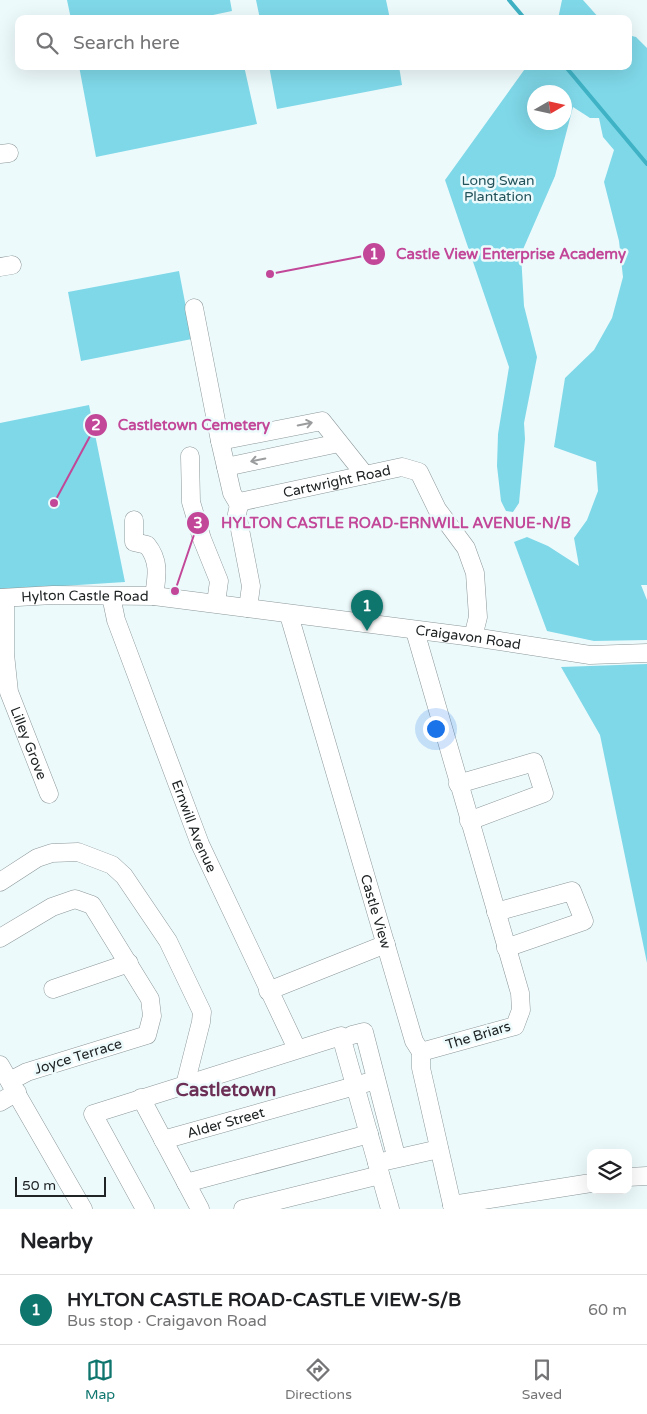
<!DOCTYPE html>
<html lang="en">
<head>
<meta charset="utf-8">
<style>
	:root { --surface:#fff; --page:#f6f6f6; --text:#202124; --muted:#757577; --line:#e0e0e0; --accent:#0f766e }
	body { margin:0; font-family:"Varela Round",sans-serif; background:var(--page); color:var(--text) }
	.controls { position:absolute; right:15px; bottom:15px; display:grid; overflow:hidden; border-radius:10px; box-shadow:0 5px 20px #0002 }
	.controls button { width:45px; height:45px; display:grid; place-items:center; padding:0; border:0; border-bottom:1px solid var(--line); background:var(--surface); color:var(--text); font:25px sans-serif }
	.compass { position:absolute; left:527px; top:85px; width:45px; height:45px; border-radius:50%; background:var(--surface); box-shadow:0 5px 20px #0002; rotate:81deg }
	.scale { position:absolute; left:15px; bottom:12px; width:91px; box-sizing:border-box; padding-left:5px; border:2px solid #202425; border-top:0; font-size:14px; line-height:18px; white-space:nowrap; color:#202425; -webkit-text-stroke:4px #edfafc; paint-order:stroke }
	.you { position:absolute; left:435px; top:728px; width:18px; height:18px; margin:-12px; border:4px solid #fff; border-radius:50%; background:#1a73e8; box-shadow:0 0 0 8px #1a73e833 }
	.badge { display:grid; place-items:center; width:32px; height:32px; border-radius:50%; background:var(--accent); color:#fff; font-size:16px; font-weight:700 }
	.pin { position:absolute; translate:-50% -41px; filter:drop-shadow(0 1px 2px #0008) }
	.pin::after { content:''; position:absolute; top:26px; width:18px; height:15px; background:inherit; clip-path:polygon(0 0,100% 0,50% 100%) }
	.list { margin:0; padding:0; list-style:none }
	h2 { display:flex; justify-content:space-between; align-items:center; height:65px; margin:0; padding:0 20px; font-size:21px }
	h2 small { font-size:16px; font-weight:400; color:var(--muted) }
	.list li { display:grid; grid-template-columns:32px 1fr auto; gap:15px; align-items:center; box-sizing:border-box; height:70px; padding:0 20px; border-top:1px solid var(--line) }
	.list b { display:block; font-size:19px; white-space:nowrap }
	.list p { margin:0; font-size:16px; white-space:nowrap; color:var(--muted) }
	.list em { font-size:16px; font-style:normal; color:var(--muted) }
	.icon { flex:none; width:28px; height:28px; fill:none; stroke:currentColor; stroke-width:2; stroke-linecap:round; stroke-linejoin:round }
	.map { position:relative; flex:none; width:647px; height:1209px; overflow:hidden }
	.search { position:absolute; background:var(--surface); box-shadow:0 5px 20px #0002; left:15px; right:15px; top:15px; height:55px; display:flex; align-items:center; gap:12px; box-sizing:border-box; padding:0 18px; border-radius:10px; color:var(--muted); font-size:19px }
	.sheet { height:135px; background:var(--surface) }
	nav { display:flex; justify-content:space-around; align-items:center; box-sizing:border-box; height:70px; border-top:1px solid var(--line); background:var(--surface); font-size:14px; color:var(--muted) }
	nav a { display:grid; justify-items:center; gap:2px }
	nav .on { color:var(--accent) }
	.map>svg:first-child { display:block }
	.green { fill:#7fd8e8; fill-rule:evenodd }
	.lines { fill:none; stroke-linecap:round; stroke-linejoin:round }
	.stream { stroke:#3fb3c5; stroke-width:4 }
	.minor-casing { stroke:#8c9799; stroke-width:19 }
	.minor { stroke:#fff; stroke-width:18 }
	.oneway { stroke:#9b9c9d }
	.labels { text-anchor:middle; stroke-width:5; stroke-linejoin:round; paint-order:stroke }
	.park-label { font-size:14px; fill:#22525a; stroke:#edfafc }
	.street-label { font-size:14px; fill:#202425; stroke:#edfafc }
	.district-label { font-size:19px; font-weight:bold; fill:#6c2f56; stroke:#edfafc }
	.leader { fill:none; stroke:#c24798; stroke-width:2 }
	.callout-dot { fill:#c24798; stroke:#edfafc; stroke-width:2 }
	.mark-label { font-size:15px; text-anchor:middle; font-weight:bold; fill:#fff }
	.callout-label { font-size:15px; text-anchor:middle; font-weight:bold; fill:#c24798; stroke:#edfafc; stroke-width:5; stroke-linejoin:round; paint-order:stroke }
</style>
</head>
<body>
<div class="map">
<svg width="647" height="1209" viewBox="0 0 647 1209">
	<rect width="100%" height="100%" fill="#edfafc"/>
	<path class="green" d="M67 0H230L232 11 194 19H71Z
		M256 0H386L390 19H260Z
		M562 0H583L600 19H558Z
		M628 35 636 37 647 48V585H641L647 600V640L594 641 547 631 514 542 527 537 548 546 579 566 574 538 587 520 598 491 596 462 554 447 565 378 594 350 612 318 623 277 619 241 604 182 614 150 603 137 599 118H590L573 107 555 176 521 254 524 306 537 357 524 423 525 439 519 503 513 512 506 511 501 501 497 466 498 434 509 367 445 180 527 66H628ZM534 92H564V122H534Z
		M79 66H244L257 124 96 157Z
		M269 66H399L402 85 277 109Z
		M179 271 192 339 81 361 68 292Z
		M89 405 125 582 0 590V423Z
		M647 664V963L600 735 561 667Z"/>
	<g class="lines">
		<path class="stream" d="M509 0 525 19
			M565 66 647 164"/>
		<defs>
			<g id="minor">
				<path d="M0 154 9 153"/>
				<path d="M0 267 12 265"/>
				<path d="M194 308 220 441"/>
				<path d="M190 456 191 502 202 539 219 581 216 603"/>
				<path d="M226 467 339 443"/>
				<path d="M239 505 232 493 220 441 322 421 365 475"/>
				<path d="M134 520V542L147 545C160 561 157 576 154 596"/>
				<path id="s1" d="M111 596 116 620 200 844 297 1049"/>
				<path id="s2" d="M0 598 53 595 154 596 473 637 590 655 647 653"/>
				<path id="s3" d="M5 598V654L9 692 49 794"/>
				<path id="s4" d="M248 608 251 586 237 514 239 505 244 501 402 467 419 472 437 509 466 548 475 573 478 617 473 637"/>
				<path id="s5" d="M289 615 414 1041 421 1052V1068L453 1209"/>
				<path d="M415 631 520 993 521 1010 515 1026 421 1052"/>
				<path d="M458 784 534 762 544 793 469 821"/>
				<path d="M0 882 37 858 52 853 78 852 112 865 124 876 168 941 202 1012 201 1022 185 1085"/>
				<path d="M496 912 572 891 584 921 506 948"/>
				<path d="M0 938 52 907 75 899 92 905 150 999 152 1016 147 1035 27 1072 10 1081"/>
				<path d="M53 989 129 963"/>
				<path d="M268 991 386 944"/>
				<path d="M352 1035 364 1032 395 1152"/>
				<path d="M0 1065 83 1209"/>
				<path d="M141 1098 200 1209"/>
				<path d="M0 1102 17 1092"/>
				<path id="s6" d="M163 1140 376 1080"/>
				<path d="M628 1177 647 1176"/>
				<path d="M186 1183 369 1134"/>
				<path d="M452 1205 591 1183"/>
				<path d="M145 1209 93 1114 341 1036 377 1163"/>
				<path d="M243 1209 380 1175"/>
				<path d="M390 1209 377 1163 439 1149"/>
			</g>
		</defs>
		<use href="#minor" class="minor-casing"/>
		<use href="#minor" class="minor"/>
	</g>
	<defs><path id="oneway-shaft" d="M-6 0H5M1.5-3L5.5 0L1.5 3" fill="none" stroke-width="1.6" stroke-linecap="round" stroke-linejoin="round" transform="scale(1.25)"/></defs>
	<g class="oneway">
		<use href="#oneway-shaft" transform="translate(305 424) rotate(-11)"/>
		<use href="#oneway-shaft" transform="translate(258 460) rotate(168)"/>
	</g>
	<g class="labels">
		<g class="park-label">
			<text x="498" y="185">Long Swan<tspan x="498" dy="16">Plantation</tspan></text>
		</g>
		<g class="street-label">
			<text dy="5" stroke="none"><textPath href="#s4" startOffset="206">Cartwright Road</textPath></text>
			<text dy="5" stroke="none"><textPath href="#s2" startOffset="85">Hylton Castle Road</textPath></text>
			<text dy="5" stroke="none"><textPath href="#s2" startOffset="471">Craigavon Road</textPath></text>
			<text dy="5" stroke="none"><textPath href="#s3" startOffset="149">Lilley Grove</textPath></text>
			<text dy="5" stroke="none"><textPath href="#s1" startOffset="245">Ernwill Avenue</textPath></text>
			<text dy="5" stroke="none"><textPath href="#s5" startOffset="309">Castle View</textPath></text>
			<text transform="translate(478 1035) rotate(-17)" y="5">The Briars</text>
			<text transform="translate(78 1056) rotate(-17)" y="5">Joyce Terrace</text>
			<text dy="5" stroke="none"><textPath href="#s6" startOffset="65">Alder Street</textPath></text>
		</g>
		<g class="district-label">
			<text x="226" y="1096">Castletown</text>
		</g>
	</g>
	<path class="leader" d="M270 274L374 254M54 503L96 425M175 591L198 523"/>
	<g class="callout-dot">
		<circle cx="270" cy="274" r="5"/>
		<circle cx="54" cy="503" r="5"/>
		<circle cx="175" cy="591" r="5"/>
		<circle cx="374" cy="254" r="12"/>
		<circle cx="96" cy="425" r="12"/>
		<circle cx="198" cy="523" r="12"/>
	</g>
	<g class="mark-label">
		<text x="374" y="259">1</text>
		<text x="96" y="430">2</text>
		<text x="198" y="528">3</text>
	</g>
	<g class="callout-label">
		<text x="511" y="259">Castle View Enterprise Academy</text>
		<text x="194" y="430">Castletown Cemetery</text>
		<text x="396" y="528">HYLTON CASTLE ROAD-ERNWILL AVENUE-N/B</text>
	</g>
</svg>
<div class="controls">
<button><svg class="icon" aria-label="layers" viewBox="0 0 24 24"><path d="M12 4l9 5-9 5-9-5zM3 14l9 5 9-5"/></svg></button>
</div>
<svg class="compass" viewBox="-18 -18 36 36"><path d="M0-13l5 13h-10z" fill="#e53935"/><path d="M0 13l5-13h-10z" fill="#757577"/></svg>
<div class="scale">50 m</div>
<div class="you"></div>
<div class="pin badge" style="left:367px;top:631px">1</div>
<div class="search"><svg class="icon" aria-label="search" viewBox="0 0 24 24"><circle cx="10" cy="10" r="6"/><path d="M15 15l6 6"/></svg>Search here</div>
</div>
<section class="sheet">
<h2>Nearby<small></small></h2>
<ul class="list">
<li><span class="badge">1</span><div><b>HYLTON CASTLE ROAD-CASTLE VIEW-S/B</b><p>Bus stop · Craigavon Road</p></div><em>60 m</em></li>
</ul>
</section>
<nav>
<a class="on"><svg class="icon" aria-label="map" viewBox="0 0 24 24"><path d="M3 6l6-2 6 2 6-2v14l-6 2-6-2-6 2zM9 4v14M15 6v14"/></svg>Map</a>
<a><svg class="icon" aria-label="directions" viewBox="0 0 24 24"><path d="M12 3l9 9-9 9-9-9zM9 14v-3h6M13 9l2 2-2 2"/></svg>Directions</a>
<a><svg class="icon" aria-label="saved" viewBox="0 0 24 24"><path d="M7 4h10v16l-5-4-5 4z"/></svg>Saved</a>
</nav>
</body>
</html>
